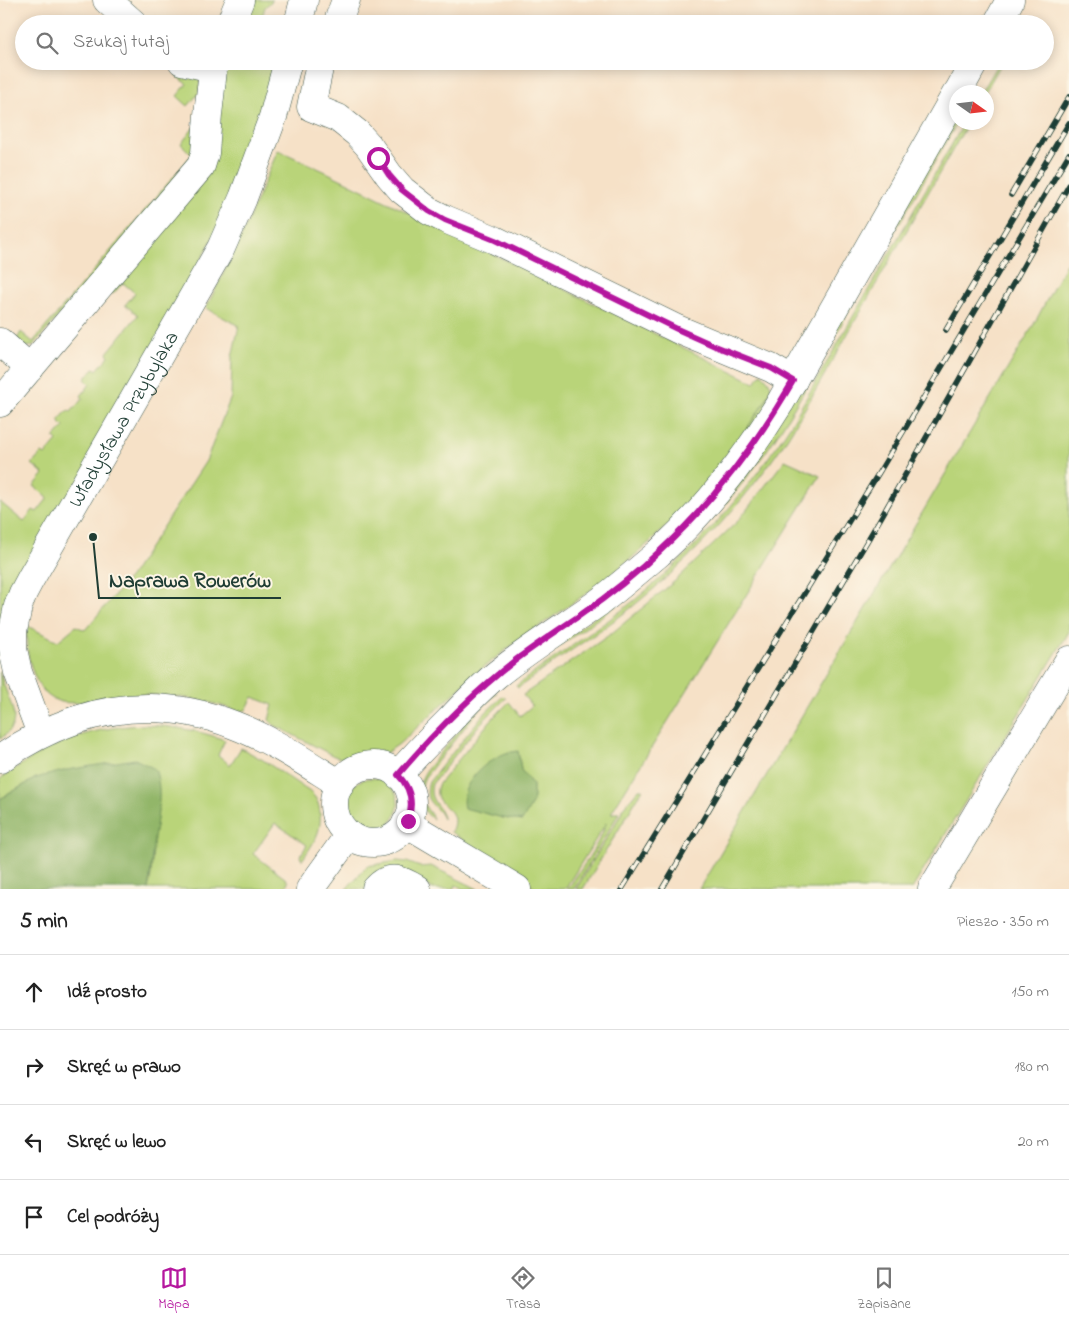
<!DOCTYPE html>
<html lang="pl">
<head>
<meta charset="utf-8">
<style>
	:root { --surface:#fff; --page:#f2f2f2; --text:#222; --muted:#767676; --line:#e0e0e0; --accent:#b5179e }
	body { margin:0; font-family:"Indie Flower",sans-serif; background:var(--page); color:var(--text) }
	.compass { position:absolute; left:949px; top:85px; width:45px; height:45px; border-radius:50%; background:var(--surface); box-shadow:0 2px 12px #0003; rotate:104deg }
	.stop { position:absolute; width:15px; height:15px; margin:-11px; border:4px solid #b5179e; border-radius:50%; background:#fff }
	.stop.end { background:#b5179e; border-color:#fff; box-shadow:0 1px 5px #0008 }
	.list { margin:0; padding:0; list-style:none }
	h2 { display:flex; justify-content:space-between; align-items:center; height:65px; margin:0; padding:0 20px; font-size:21px }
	h2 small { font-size:16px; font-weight:400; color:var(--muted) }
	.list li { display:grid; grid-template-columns:32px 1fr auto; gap:15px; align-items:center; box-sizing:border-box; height:75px; padding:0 20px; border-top:1px solid var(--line) }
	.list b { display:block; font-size:19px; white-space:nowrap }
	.list em { font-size:16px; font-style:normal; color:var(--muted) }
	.icon { flex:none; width:28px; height:28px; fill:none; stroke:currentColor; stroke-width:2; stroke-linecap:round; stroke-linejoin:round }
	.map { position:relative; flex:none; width:1069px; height:889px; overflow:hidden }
	.search { position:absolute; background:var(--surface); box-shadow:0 2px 12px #0003; left:15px; right:15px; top:15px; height:55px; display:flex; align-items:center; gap:12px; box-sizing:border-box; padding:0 18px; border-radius:28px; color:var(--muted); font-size:19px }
	.sheet { height:365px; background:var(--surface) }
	nav { display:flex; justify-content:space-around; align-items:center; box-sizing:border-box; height:70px; border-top:1px solid var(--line); background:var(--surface); font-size:14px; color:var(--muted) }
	nav a { display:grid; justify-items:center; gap:2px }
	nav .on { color:var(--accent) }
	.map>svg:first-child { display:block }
	.green { fill:#b9d479; stroke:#6c8856; fill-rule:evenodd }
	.forest { fill:#92b669; stroke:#587a4e }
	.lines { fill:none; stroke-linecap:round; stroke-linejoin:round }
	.minor-casing { stroke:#3f564a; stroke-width:29 }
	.minor { stroke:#fff; stroke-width:28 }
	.rail-casing { stroke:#1f3d34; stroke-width:5.5 }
	.rail { stroke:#fcf5e5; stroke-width:4; stroke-dasharray:11; stroke-linecap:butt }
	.route { stroke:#b5179e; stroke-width:6 }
	.labels { text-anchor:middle; stroke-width:4; stroke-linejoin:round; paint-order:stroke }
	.street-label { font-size:20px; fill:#1f3d34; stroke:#fcf5e5 }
	.leader { fill:none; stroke:#1f3d34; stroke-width:2 }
	.callout-dot { fill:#1f3d34; stroke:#fcf5e5; stroke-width:2 }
	.callout-label { font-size:21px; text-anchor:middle; font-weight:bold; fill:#1f3d34; stroke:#fcf5e5; stroke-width:4; stroke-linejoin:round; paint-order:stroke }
</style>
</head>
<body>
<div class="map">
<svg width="1069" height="889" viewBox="0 0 1069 889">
	<rect width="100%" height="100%" fill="#fcf5e5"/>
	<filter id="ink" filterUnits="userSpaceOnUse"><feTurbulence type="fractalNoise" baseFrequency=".02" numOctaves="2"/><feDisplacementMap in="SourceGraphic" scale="10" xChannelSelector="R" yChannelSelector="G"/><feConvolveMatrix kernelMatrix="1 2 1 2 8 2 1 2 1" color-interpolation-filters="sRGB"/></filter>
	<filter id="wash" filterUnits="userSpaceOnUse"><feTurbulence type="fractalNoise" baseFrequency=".0096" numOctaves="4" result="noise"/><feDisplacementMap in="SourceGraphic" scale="20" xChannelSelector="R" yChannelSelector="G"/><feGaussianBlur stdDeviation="1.12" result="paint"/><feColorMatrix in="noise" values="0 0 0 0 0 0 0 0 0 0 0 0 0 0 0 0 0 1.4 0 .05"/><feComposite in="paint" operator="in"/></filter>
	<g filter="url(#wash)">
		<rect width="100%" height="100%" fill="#f6e1c7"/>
		<path class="green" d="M255 0H273L265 7 260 24H242L252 1 254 2Z
			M227 61 274 62 277 69 233 200 0 636V502L24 522 33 510 37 512 48 498 34 486 44 474 32 464 42 453 45 455 57 441 54 438 64 427 58 421 68 410 71 412 83 398 81 396 90 384 85 379 94 368 97 370 109 356 107 353 138 315 125 305 135 293 123 283 113 294 111 293 205 176Z
			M999 61H1003L985 92H981Z
			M187 70 200 80 199 93 188 106 177 96 187 84 176 75 178 72Z
			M956 117 957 123C920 187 883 252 846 316 823 358 800 400 774 440 749 477 721 511 690 542 637 596 574 634 514 679V677L648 577Z
			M964 123H968L810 400C801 415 792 431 782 446 739 509 686 564 627 611 592 638 553 661 518 688L516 686C555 656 598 630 636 599 698 549 749 490 792 423Z
			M194 127V159L33 346 26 347 17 339 21 332 33 342 192 155 181 144Z
			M278 150 326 172 755 383 761 373C765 376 771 383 771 388 771 394 756 415 752 421 710 487 654 544 591 590 557 615 521 637 489 663 470 678 453 695 435 711 423 722 411 733 399 744L386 753 379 755 348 758H340L334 756 274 725 269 720 273 705 253 697 246 710 241 711C233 710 226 707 219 705 198 699 176 696 155 695 140 694 124 695 109 697 76 703 50 713 34 675 27 656 26 646 27 626L58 641 76 626 85 630 130 577 206 461 231 397 232 357 239 326 206 308 238 244Z
			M1069 258V632L912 889H699L1033 326Z
			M785 460 820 476 611 813H619L574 889H567C577 877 603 837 606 823L565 889H536L451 832C464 804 430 810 438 785L491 720 509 702 520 716 532 706 523 695 612 633 675 581 738 521ZM518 751 521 770 533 786 532 802 522 821 503 818 464 807Z
			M0 672C2 680 5 688 8 696 15 714 19 726 0 739Z
			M495 693H497L476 713 425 777C420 788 419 798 427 809 429 812 432 815 433 819 414 805 415 786 428 768L479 706Z
			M503 696 506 698 479 725 432 784C427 802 442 805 443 819 437 803 422 805 429 782L482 716Z
			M143 725C173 726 197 730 225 740L218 755 230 765 241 748 263 760 310 792C317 798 319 804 320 813 322 833 313 843 303 859H301L300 856 307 845 275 823 253 854 286 879 288 882 284 889H148L151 875 153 849 36 778 0 799V779C48 745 83 728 143 725Z
			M346 804a26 26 0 1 1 52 0a26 26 0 1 1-52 0Z
			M639 789H643L583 889H576L621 814 622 809Z
			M397 861 407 862 420 867 431 866 478 889H463L456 885 453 889H433L407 874 367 889H346L367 866Z"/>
		<path class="forest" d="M518 751 521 770 533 785V802L522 821 503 818 464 808C458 785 486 760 506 753 510 752 514 752 518 751Z
			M135 759 155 769C164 793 156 822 153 846 151 861 151 875 148 889H0V799L36 778 67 770Z"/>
	</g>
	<g filter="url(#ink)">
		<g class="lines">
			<defs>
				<g id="minor">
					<path d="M107 0 134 24"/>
					<path d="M230 24 240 0"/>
					<path d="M298 24 304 0"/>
					<path d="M337 24 346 0"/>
					<path d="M997 24 1010 0"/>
					<path d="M182 61 213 68"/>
					<path d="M319 68 311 107 338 118 357 133 368 145 389 175 402 190 429 211 445 219 495 240 677 329 771 368 793 381"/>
					<path d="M958 92 975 61"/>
					<path d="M0 342 30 368"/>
					<path d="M0 403 201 166 205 153 208 115 214 61"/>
					<path id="s1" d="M41 734 18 672 13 649V631L18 606 23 593 31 578 221 248 243 198 273 117 288 61"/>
					<path d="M0 759C72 709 150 692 234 725 271 739 306 763 340 784"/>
					<circle cx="373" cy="804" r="39"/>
					<path d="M398 775C414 756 432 738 450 720 465 704 479 689 496 675 528 649 564 627 598 603 619 587 639 570 659 553 707 509 746 458 780 403L956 94"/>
					<path d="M406 823 517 889"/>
					<path d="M310 889 349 835"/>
					<path d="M376 889C390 873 402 880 417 889"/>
					<path d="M932 889 1069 660"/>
				</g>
			</defs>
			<use href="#minor" class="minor-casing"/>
			<use href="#minor" class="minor"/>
			<defs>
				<path id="rail" d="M1011 195 1069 97
					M946 330 1069 123
					M622 889 878 474 1069 154
					M662 889 883 514 1069 185"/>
			</defs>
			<use href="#rail" class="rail-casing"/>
			<use href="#rail" class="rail"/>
		</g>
	</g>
	<g class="lines" filter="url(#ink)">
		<path class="route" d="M378 158 389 175 402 190 429 211 445 220 495 240 677 329 715 346 771 368 793 381C757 443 714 501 661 550 636 574 608 596 579 616 558 630 537 644 517 659 473 693 434 733 398 775 411 788 414 803 408 821"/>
	</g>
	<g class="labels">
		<g class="street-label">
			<text dy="7" stroke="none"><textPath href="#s1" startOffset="348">Władysława Przybylaka</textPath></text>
		</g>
	</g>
	<path class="leader" d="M93 537L99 598H281"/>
	<circle class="callout-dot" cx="93" cy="537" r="5"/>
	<g class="callout-label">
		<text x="190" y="587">Naprawa Rowerów</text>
	</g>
</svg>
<svg class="compass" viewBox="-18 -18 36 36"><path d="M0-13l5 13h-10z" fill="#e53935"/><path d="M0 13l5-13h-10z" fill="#767676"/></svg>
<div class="stop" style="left:378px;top:158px"></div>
<div class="stop end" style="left:408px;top:821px"></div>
<div class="search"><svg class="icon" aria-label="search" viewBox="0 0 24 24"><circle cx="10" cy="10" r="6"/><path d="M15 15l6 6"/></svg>Szukaj tutaj</div>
</div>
<section class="sheet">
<h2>5 min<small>Pieszo · 350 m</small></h2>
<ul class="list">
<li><svg class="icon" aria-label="ahead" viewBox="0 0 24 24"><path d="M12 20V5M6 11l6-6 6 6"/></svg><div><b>Idź prosto</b></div><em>150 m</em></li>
<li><svg class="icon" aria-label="right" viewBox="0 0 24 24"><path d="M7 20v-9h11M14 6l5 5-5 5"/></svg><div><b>Skręć w prawo</b></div><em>180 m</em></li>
<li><svg class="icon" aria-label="left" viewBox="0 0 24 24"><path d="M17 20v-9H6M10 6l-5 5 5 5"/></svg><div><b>Skręć w lewo</b></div><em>20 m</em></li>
<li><svg class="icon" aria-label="arrive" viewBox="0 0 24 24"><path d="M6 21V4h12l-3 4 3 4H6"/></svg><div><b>Cel podróży</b></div></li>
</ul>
</section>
<nav>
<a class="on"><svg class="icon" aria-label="map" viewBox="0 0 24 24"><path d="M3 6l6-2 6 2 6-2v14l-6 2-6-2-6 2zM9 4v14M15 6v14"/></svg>Mapa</a>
<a><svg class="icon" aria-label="directions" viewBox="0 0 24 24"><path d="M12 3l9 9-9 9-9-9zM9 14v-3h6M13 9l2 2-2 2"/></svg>Trasa</a>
<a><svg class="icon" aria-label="saved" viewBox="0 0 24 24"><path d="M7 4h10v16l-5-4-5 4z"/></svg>Zapisane</a>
</nav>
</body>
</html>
